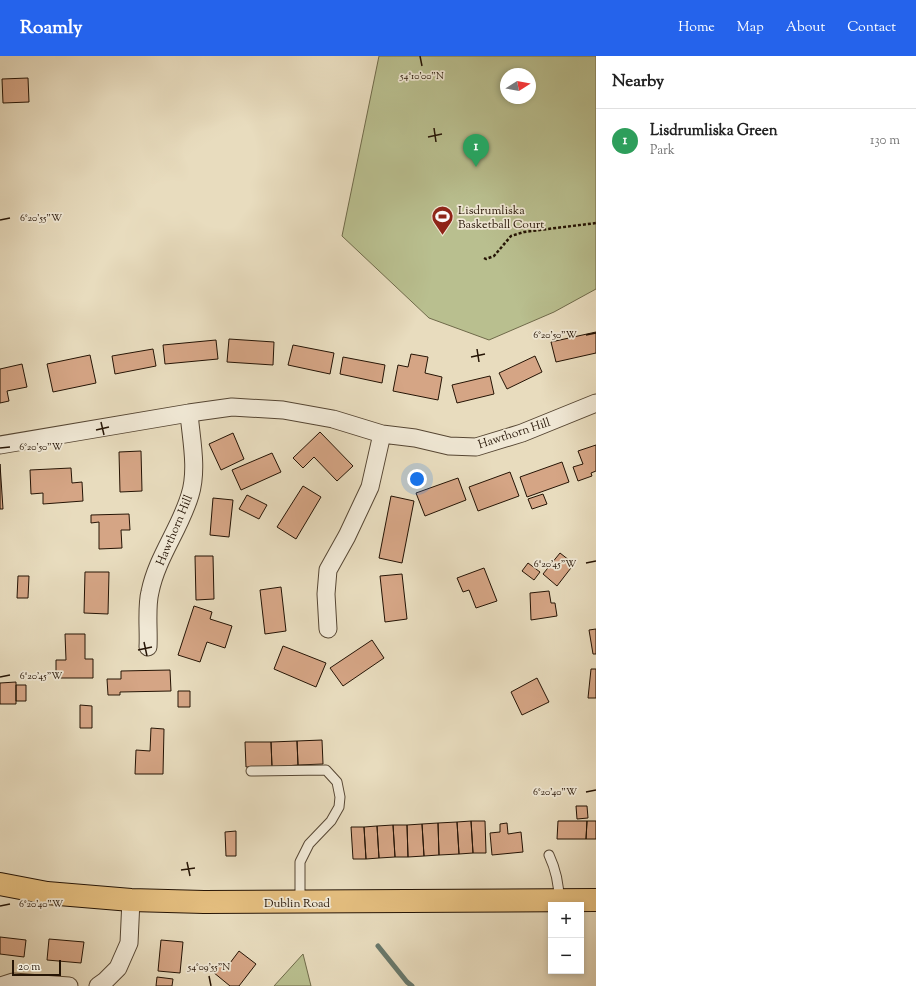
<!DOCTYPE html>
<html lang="en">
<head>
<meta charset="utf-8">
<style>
	:root { --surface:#fff; --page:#f6f6f6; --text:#222; --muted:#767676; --line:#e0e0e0; --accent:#2563eb }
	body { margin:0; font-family:"Sorts Mill Goudy",serif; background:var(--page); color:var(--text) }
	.controls { position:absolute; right:12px; bottom:12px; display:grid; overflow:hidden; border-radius:0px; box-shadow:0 2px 6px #0003 }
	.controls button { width:36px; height:36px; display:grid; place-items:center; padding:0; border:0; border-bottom:1px solid var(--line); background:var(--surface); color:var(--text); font:20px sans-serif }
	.compass { position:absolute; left:500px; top:12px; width:36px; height:36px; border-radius:50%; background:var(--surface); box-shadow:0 2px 6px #0003; rotate:79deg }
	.scale { position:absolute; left:12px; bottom:10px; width:49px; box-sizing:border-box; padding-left:4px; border:2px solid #251405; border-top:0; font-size:11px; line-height:14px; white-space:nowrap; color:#251405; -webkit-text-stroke:3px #f0e8d5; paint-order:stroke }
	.you { position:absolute; left:417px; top:423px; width:14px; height:14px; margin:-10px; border:3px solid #fff; border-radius:50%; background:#1a73e8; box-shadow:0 0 0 6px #1a73e833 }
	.badge { display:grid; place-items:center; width:26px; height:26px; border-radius:50%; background:var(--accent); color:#fff; font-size:13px; font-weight:700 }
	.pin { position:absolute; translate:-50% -33px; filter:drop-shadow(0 1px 2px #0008) }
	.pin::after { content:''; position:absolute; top:21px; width:14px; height:12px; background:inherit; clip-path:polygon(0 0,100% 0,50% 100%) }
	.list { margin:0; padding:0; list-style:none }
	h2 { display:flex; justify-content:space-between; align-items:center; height:52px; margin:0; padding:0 16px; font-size:17px }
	h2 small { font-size:13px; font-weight:400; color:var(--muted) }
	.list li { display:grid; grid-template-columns:26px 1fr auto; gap:12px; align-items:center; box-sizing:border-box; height:64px; padding:0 16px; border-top:1px solid var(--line) }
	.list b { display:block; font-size:15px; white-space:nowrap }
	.list p { margin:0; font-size:13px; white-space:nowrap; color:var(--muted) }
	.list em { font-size:13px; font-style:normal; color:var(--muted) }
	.map { position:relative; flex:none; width:596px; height:930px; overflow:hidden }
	header { display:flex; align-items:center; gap:24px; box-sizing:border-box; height:56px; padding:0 20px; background:var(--accent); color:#fff }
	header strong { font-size:19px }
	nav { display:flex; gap:22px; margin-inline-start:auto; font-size:14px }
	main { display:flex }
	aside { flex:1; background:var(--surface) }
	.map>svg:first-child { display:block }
	.green { fill:#b9bf8f; stroke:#6f6a4a; fill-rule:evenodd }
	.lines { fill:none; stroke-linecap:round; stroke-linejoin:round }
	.stream { stroke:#69796c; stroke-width:5 }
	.building { fill:#d5a585; stroke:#251405 }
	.lane-casing { stroke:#564633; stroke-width:11 }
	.street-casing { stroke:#564633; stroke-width:19 }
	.primary-casing { stroke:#251405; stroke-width:24 }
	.path { stroke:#251405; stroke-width:2.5; stroke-dasharray:3 2; stroke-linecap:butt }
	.lane { stroke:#f0e8d5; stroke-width:9 }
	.street { stroke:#f0e8d5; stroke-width:17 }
	.primary { stroke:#e4be7f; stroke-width:22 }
	.ticks { fill:none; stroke:#251405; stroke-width:1.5 }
	.labels { text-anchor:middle; stroke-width:3.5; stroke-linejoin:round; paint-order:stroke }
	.poi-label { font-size:12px; fill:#251405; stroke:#f0e8d5; text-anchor:start }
	.street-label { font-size:12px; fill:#251405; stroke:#f0e8d5 }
	.ticks-label { font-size:10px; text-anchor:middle; fill:#251405; stroke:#f0e8d5; stroke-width:3.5; stroke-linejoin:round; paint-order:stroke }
</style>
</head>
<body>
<header>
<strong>Roamly</strong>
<nav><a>Home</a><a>Map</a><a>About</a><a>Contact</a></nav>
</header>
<main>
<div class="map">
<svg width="596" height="930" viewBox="0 0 596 930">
	<rect width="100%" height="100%" fill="#e8dcbe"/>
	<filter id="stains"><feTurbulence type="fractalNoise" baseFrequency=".005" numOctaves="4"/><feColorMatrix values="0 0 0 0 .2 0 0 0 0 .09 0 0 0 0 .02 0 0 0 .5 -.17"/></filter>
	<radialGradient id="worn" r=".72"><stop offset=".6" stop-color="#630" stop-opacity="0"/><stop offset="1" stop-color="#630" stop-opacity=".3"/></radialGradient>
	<path class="green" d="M379 0H596V233L554 256 489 284 429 262 342 180ZM506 18H530V42H506Z
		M303 898 311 930H274Z"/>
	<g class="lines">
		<path class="stream" d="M378 890 407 926 412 930"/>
	</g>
	<path class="building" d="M28 22 29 46 3 47 2 23Z
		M596 276V297L556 306 551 286Z
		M229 283 274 286 273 309 227 306Z
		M216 284 218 303 165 308 163 289Z
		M293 289 334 297 330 318 288 309Z
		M153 293 156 310 115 318 112 300Z
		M411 298 428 301 425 317 442 321 438 344 393 335 398 309 408 311Z
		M90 299 96 327 53 336 47 308Z
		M535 300 542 316 507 333 499 317Z
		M343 301 385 309 382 327 340 318Z
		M22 308 27 331 7 335 9 345 0 347V313Z
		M490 320 494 338 457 347 452 329Z
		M320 376 353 410 337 425 314 401 303 412 293 402Z
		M233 377 244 403 221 414 209 388Z
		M596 389V415L591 417 592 420 578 425 573 411 583 408 578 395Z
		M141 395 142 435 120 436 119 396Z
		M272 397 281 416 241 434 232 414Z
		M562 406 569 426 527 441 520 421Z
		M0 408 3 453H0Z
		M71 412 72 427 82 426 83 445 43 448V437L31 438 30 414Z
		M510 416 519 440 478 455 469 431Z
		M458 422 466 444 425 460 416 437Z
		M303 430 321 441 296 483 277 471Z
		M543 438 547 448 532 453 528 443Z
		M247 439 267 449 259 463 239 453Z
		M391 440 414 445 402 507 379 502Z
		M213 442 233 444 229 481 210 479Z
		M129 458 130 474H121L122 492 99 493V466L91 467V459Z
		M560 497 574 508 557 530 543 518Z
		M195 500H213L214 543 196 544Z
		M528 507 540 516 534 524 522 515Z
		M484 512 497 545 476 552 469 534 463 536 457 522Z
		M85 516H109L108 558 84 557Z
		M402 518 407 563 385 566 380 520Z
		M18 520H29L28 542H17Z
		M281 531 286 575 265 578 260 534Z
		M549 535 551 547H555L557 560 531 564 530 537Z
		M194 550 212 556 210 563 232 570 225 592 207 586 200 606 178 599Z
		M596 573V598H593L589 574Z
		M65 578H85V603H93V622H56V604H66Z
		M372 584 384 602 343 630 330 612Z
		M283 590 326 607 316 631 274 613Z
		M591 613H596V642H588Z
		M170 614 171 635 120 636V639H108L107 623H121V615Z
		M537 622 549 646 522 659 511 636Z
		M16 626V648H0V627Z
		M16 629H26V645H16Z
		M178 635H190V651H178Z
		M80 649 92 650V672H80Z
		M151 672 164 673 163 718H135L136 694 150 695Z
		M322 684 323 708 298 709 297 685Z
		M297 685 298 709 272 711 271 686Z
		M245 686H271L272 711H246Z
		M576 750H587L588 762 577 763Z
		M471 765 473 797 459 798 457 766Z
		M471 765H485L486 797H473Z
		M558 765H587L586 783H557Z
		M587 765H596V783H586Z
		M457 766 459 798 439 799 438 767Z
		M438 767 439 799 424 800 422 768Z
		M507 767 508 778 521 776 523 796 492 799 490 777 500 776V768Z
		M422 768 424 800 408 801 407 769Z
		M393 769 395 801 379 802 377 770Z
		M393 769H407L408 801H395Z
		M377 770 379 802 366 803 364 771Z
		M351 771H364L366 803H353Z
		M236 775V800H226L225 776Z
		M0 881 26 884 24 901 0 898Z
		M49 883 84 886 81 907 47 904Z
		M161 884 183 886 180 917 158 915Z
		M239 895 256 908 239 930H230L213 916 221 906 227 911Z
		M157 921 173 923 172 930H156Z"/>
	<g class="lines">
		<defs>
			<path id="lane" d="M251 715 326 714 337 726 340 741 339 751 331 765 309 788 300 806V845
				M549 799C556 814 559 827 559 844"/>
			<path id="street" d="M0 389 189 357 232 351 283 354 333 363 382 378 415 382 449 390 476 391 522 377 596 347
				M328 573 326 538 328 514 347 480 370 431 382 378
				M148 591C149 575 146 551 150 536 157 501 180 473 190 439 198 413 191 383 189 357
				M1 930 13 926 69 930
				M98 930 105 925 118 912 129 887 131 844"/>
			<path id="primary" d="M0 828 47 837 131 844 204 846 596 844"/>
		</defs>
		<use href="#lane" class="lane-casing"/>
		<use href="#street" class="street-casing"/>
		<use href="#primary" class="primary-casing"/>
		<path class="path" d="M484 202 486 203 494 200 511 180 524 176 596 167"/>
		<use href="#lane" class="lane"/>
		<use href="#street" class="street"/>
		<use href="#primary" class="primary"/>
	</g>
	<path class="ticks" d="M420 0 422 10M434 72 436 86M428 81 442 78M0 164 10 162M586 279 596 277M477 293 479 306M471 301 485 298M101 366 104 379M96 374 109 371M0 392 10 391M586 507 596 505M144 586 147 600M138 594 152 591M0 621 10 619M586 736 596 734M187 806 190 820M181 814 195 812M0 850 10 848M209 920 211 930"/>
	<defs>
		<symbol id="stadium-pin" viewBox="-11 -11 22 30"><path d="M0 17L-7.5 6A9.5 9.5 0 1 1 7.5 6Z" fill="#8f2418" stroke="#f0e8d5"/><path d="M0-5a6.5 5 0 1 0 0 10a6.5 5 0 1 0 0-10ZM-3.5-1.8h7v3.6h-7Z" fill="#fff"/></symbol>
	</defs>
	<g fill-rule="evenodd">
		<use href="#stadium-pin" x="430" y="148" width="25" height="34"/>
	</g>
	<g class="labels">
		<g class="poi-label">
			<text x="458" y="158">Lisdrumliska<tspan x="458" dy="14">Basketball Court</tspan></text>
		</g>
		<g class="street-label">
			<text transform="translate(514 377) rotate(-18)" y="4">Hawthorn Hill</text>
			<text transform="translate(174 474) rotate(-67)" y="4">Hawthorn Hill</text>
			<text x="297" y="851">Dublin Road</text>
		</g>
	</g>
	<g class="ticks-label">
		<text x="422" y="23">54°10'00"N</text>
		<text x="41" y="165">6°20'55"W</text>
		<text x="555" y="282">6°20'50"W</text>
		<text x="41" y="394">6°20'50"W</text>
		<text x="555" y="511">6°20'45"W</text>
		<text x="41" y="623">6°20'45"W</text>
		<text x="555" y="739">6°20'40"W</text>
		<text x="41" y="851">6°20'40"W</text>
		<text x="209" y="914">54°09'55"N</text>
	</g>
	<rect width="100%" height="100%" filter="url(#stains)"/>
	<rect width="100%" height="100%" fill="url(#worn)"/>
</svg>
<div class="controls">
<button>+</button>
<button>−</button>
</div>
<svg class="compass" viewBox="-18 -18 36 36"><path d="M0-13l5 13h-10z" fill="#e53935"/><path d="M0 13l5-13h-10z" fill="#767676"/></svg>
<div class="scale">20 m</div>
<div class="you"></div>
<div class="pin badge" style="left:476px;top:111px;background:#2e9e5b">1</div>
</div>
<aside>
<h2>Nearby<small></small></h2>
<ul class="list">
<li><span class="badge" style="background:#2e9e5b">1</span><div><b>Lisdrumliska Green</b><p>Park</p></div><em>130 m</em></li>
</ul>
</aside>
</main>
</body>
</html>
